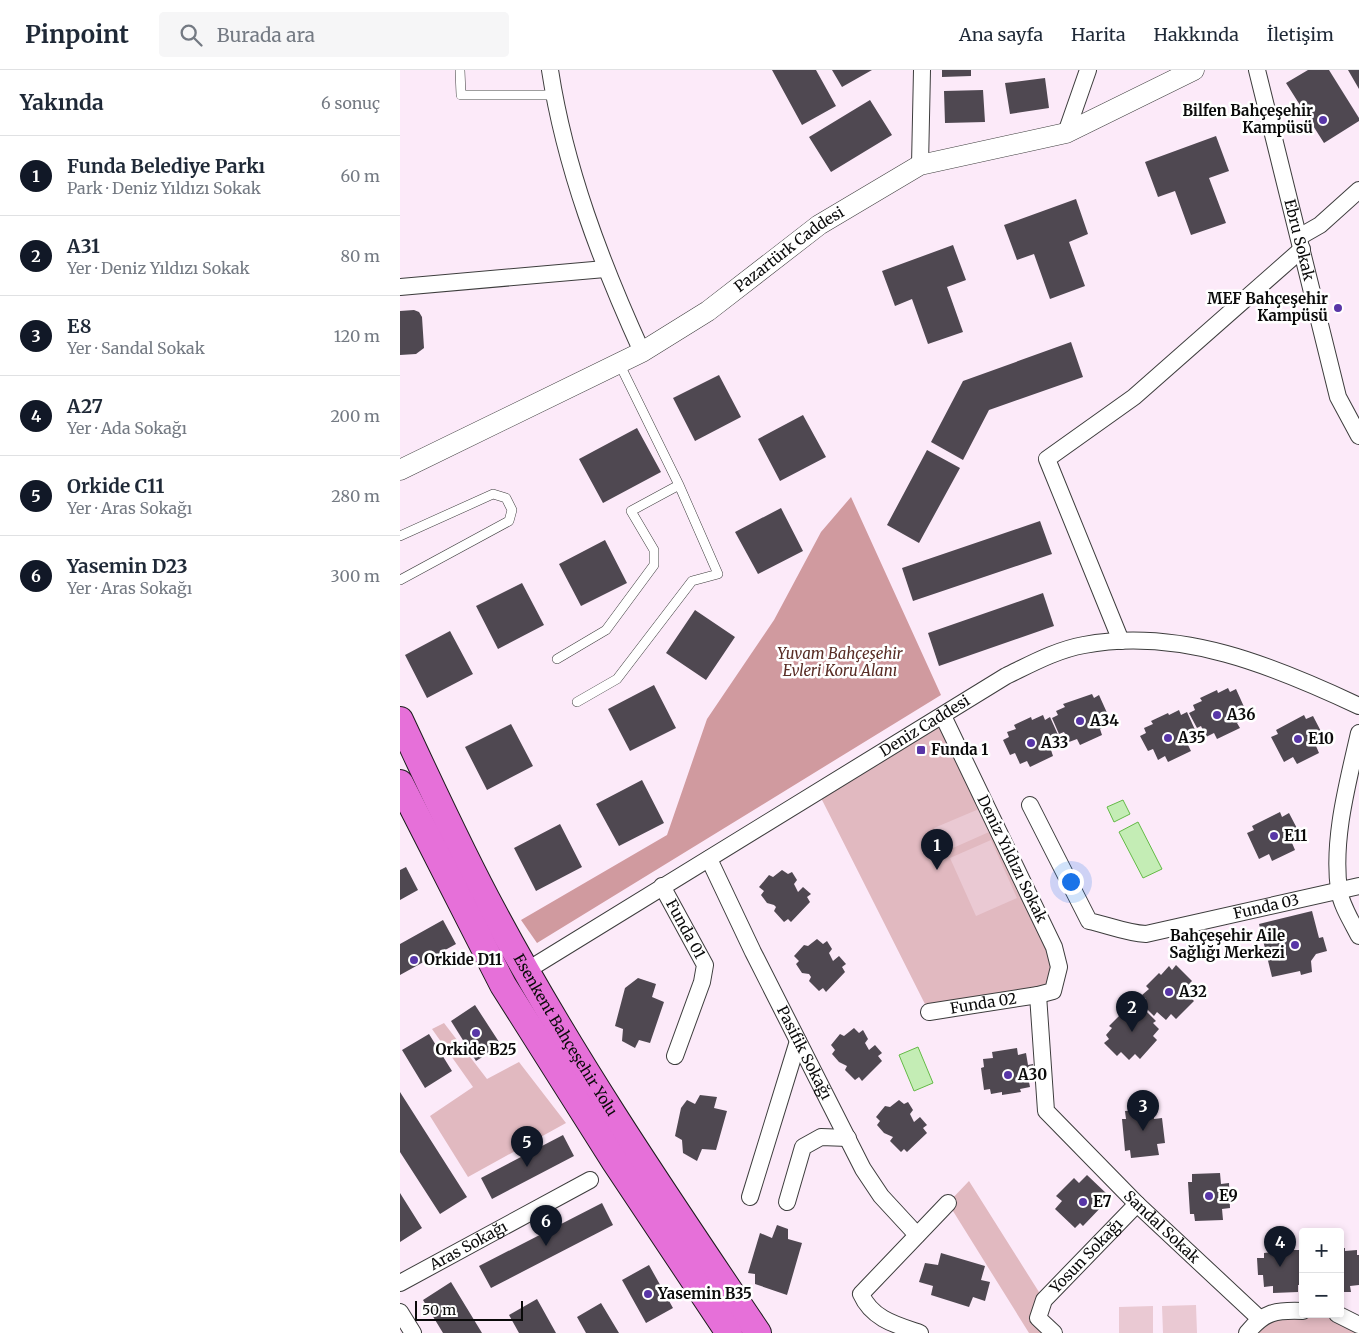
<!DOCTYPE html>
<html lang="tr">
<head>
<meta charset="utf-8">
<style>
	:root { --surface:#fff; --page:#f6f6f7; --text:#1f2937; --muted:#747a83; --line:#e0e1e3; --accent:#111827 }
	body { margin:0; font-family:Merriweather,serif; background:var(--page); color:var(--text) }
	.controls { position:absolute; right:15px; bottom:15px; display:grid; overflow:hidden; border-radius:5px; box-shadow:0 2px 8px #0003 }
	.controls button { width:45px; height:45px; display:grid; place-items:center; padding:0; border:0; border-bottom:1px solid var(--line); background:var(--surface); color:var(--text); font:25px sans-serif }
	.scale { position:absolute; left:15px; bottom:12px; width:108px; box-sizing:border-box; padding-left:5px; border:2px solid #0a0a0a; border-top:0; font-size:14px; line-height:18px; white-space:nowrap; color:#0a0a0a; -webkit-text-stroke:4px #fff; paint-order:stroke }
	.you { position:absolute; left:670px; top:811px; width:18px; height:18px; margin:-12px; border:4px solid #fff; border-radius:50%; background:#1a73e8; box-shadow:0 0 0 8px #1a73e833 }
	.badge { display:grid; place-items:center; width:32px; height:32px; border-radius:50%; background:var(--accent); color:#fff; font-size:16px; font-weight:700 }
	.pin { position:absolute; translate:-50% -41px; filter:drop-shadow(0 1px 2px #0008) }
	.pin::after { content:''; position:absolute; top:26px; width:18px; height:15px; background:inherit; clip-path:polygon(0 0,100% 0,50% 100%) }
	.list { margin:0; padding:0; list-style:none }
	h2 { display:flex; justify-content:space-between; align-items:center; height:65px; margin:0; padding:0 20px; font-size:21px }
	h2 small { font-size:16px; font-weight:400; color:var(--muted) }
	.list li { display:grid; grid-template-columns:32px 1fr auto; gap:15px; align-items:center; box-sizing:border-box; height:80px; padding:0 20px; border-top:1px solid var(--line) }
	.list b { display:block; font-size:19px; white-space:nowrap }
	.list p { margin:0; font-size:16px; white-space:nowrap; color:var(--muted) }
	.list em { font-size:16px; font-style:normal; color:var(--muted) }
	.icon { flex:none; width:28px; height:28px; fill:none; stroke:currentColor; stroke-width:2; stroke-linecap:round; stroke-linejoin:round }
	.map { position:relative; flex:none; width:959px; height:1263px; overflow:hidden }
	header { display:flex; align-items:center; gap:30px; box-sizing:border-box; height:70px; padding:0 25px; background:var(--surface); border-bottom:1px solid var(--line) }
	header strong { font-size:24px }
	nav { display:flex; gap:28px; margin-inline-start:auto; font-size:18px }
	.search { width:350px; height:45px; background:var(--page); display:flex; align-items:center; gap:12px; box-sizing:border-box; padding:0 18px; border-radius:5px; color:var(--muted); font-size:19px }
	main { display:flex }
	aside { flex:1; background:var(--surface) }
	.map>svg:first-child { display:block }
	.green { fill:#e1b9c0 }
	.forest { fill:#d09a9f }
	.pitch { fill:#eac9d3 }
	.water { fill:#c4edb5; stroke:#63ba46 }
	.building { fill:#4f4851 }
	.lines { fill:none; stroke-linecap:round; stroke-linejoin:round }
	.service-casing { stroke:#3d3d3d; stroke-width:10 }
	.minor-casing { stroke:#3d3d3d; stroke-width:18 }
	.tertiary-casing { stroke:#3d3d3d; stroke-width:21 }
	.primary-casing { stroke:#1b1b1b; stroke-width:28 }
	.service { stroke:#fff; stroke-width:9 }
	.minor { stroke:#fff; stroke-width:16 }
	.tertiary { stroke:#fff; stroke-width:20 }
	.primary { stroke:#e670d9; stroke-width:26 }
	.poi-dot { fill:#5836a7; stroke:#fff; stroke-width:2 }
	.labels { text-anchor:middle; stroke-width:5; stroke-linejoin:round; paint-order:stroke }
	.poi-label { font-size:15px; font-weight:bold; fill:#0a0a0a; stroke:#fff; text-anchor:start }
	.street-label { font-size:15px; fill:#0a0a0a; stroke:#fff }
	.park-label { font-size:15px; font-style:italic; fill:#582c24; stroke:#fff }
</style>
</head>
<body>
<header>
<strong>Pinpoint</strong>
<div class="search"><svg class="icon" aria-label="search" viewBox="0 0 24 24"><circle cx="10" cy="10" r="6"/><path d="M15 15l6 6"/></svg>Burada ara</div>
<nav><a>Ana sayfa</a><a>Harita</a><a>Hakkında</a><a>İletişim</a></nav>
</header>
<main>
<aside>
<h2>Yakında<small>6 sonuç</small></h2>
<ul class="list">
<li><span class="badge">1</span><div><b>Funda Belediye Parkı</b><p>Park · Deniz Yıldızı Sokak</p></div><em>60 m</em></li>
<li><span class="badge">2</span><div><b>A31</b><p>Yer · Deniz Yıldızı Sokak</p></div><em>80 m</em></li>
<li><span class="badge">3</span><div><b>E8</b><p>Yer · Sandal Sokak</p></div><em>120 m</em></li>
<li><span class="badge">4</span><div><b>A27</b><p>Yer · Ada Sokağı</p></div><em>200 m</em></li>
<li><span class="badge">5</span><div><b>Orkide C11</b><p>Yer · Aras Sokağı</p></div><em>280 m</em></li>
<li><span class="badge">6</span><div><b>Yasemin D23</b><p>Yer · Aras Sokağı</p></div><em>300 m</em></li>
</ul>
</aside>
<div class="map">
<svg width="959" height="1263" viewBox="0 0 959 1263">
	<rect width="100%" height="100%" fill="#fceaf9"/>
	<path class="green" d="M543 646 654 877 653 921 529 942 418 722Z
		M44 953 87 1009 119 992 166 1053 68 1107 30 1046 73 1017 32 959Z
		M569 1111 644 1230 638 1248 654 1263H629L548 1133Z
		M903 1244H937L959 1263H847L859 1248Z"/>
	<path class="forest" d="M451 427 541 625 137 873 121 850 267 765 307 649 374 550 421 462Z"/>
	<path class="pitch" d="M579 739 589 762 544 782 534 758Z
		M591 770 617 828 576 846 550 788Z
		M796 1235 797 1263H763L762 1236Z
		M753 1236V1263H719V1237Z"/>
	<path class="water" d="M723 730 730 744 714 752 707 737Z
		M738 752 762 799 743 808 719 762Z
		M518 977 533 1013 514 1021 499 985Z"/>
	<path class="building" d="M372 0H416L436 36 402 55Z
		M432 0H472L442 17Z
		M542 0H571V6L542 7Z
		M908 0H929L959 48V51L924 73 886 13Z
		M948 0H959V19Z
		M645 8 649 38 610 44 605 13Z
		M583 20 585 52 545 53 544 21Z
		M470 30 492 65 431 102 409 67Z
		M816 66 829 101 809 108 826 153 791 165 775 121 758 127 745 92Z
		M676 129 688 164 669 172 685 216 650 229 634 184 617 190 604 155Z
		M553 175 566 210 547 217 563 262 528 274 512 229 495 236 482 201Z
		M14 240 19 242 22 247 24 278 16 284 0 285V241Z
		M671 272 683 307 589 340 563 390 531 372 563 311Z
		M319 305 341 347 295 371 273 328Z
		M403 345 426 387 380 411 358 369Z
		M237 358 261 402 203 433 179 389Z
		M527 380 560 398 519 473 487 455Z
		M381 438 403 481 358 504 335 462Z
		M640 451 652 484 513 531 502 498Z
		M205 470 227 513 181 536 159 494Z
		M122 513 144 555 98 579 76 536Z
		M643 523 654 556 539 596 528 563Z
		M295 540 335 567 306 610 266 583Z
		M50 561 73 604 27 628 5 585Z
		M254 615 276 658 230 681 208 639Z
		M828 618 830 622 836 619 845 639 842 641 846 648 837 653 840 658 817 669 814 663 806 667 801 656 797 658 789 643 795 640 793 635 802 631 800 628 817 620 818 623Z
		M692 624 694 628 699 625 708 645 705 647 708 655 700 659 702 665 680 675 677 669 669 672 664 662 659 664 652 648 658 645 656 641 665 637 663 634Z
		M779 640 781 645 787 642 796 662 793 663 797 671 788 675 791 681 768 692 765 686 758 690 753 679 748 681 740 666 746 663 744 658 753 654 751 651 768 643 769 645Z
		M643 645 645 650 650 647 659 667 656 669 659 676 651 680 653 686 630 697 627 691 620 694 615 683 610 685 603 670 609 667 607 662 616 659 614 655 631 647 632 650Z
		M904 645 906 649 913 646 926 671 916 676 919 683 897 694 893 687 884 692 871 667 878 664 876 660Z
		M111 654 133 696 87 720 65 677Z
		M242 710 264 753 219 776 196 734Z
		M880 742 882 747 889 743 902 768 892 773 895 780 872 791 869 784 859 789 847 763 854 760 852 756Z
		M160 754 182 797 136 821 114 778Z
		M6 797 18 820 0 830V800Z
		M382 800 388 804 392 802 397 810 394 814 398 822 403 817 411 824 407 827 410 832 391 852 388 849 384 852 374 841 376 837 374 835 367 833 361 825 364 821 359 817 369 805 373 807Z
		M912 841 919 868 923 867 927 881 916 884 911 891 912 902 901 905 900 901 872 907 859 854Z
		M43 850 56 874 0 905V874Z
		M417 869 423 874 427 871 432 879 429 883 433 891 439 886 446 894 442 897 445 902 426 922 423 918 419 921 409 911 411 907 409 904 402 903 396 894 399 891 394 886 404 875 408 876Z
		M776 895 792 911 790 913 796 919 789 926 794 931 776 949 771 944 766 950 757 942 754 946 741 933 746 929 742 925 749 919 746 916 759 903 761 905 769 896 772 900Z
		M238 908 256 914 252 927 264 932 250 973 239 970 235 978 222 971 223 959 215 956 225 918Z
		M75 935 101 975 76 991 51 951Z
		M740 935 756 951 753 953 759 959 753 966 757 970 740 989 735 984 729 990 721 982 717 986 704 973 709 969 706 965 712 958 709 956 722 943 724 944 732 936 736 939Z
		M454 958 459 963 463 960 468 969 465 973 469 980 475 975 482 983 478 986 482 991 462 1011 459 1007 455 1010 445 1000 447 996 439 992 432 984 435 980 431 975 440 964 444 966Z
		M29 964 52 1001 25 1018 2 980Z
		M617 978 618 985 626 983 628 995 633 994 636 1011 629 1012 630 1017 620 1019 621 1022 602 1025V1022L591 1024 590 1019 584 1020 581 998 584 997 583 989 593 988 592 982Z
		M0 1022 67 1127 40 1144 0 1082Z
		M300 1025 317 1027 314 1038 327 1041 316 1080 302 1079 297 1091 283 1083 282 1070 275 1066 281 1038 287 1030 295 1034Z
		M499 1030 504 1034 508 1032 513 1040 510 1044 514 1052 520 1047 527 1055 523 1058 527 1063 507 1082 504 1079 501 1082 490 1071 493 1067 484 1063 477 1055 480 1051 476 1047 485 1036 490 1037Z
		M753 1039 754 1049 762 1048 765 1073 757 1074 759 1085 731 1088 730 1080 725 1081 722 1049H726L725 1041Z
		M163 1065 174 1086 92 1129 81 1108Z
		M820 1103 821 1114 829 1113 830 1138 822 1139 823 1150 795 1151 794 1144H790L788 1112H792V1104Z
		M687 1105 707 1124 702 1130 705 1133 683 1156 680 1153 675 1158 655 1139 662 1131 656 1126 674 1108 679 1113Z
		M0 1123 22 1158 0 1172Z
		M202 1133 213 1155 91 1218 79 1196Z
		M377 1155 388 1159V1169L402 1173 387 1225 355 1214V1204L348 1203 360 1163 372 1168Z
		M891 1178 892 1180H903V1215H898V1222L873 1223V1216L864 1217 863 1205H858L857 1188H864V1183L873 1182V1179Z
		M940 1178H945V1181L957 1180V1185H959V1215L950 1216 951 1222H940Z
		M541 1183 585 1196 581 1210 590 1212 585 1231 573 1227 569 1237 531 1225 533 1216 519 1212 525 1193 538 1195Z
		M249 1195 273 1238 246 1253 222 1210Z
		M51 1212 82 1263H43L23 1230Z
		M137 1229 156 1263H119L109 1245Z
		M201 1233 219 1263H186L177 1247Z"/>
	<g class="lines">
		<defs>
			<path id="service" d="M60 0 61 25H154
				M0 466 93 424 106 428 112 440 109 451 0 510
				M157 589 206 560 254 495V480L231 441 279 415
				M177 632 217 609 292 511 318 504 279 415 219 293"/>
			<g id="minor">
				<path d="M150 0C165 98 201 192 242 282"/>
				<path id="s1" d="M857 0 938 327 959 366"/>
				<path d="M666 63 688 0"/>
				<path d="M520 95 522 0"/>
				<path d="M899 167 920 155 959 120"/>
				<path d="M0 217 205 199"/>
				<path d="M721 571 647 389 734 327 902 179"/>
				<path d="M959 663C948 712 932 769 939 820 941 835 952 852 959 866"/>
				<path id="s2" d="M630 735 689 851C708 855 726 863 746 864L959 816"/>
				<path id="s3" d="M309 789 353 882 463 1099 481 1126 517 1165"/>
				<path id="s4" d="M262 816 305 895 302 912 275 986"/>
				<path id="s5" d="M126 901 606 606C631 594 656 580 684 575 780 557 874 596 959 636"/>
				<path id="s6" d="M638 925 646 1041 737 1134 859 1248"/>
				<path id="s7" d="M529 942 638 925 653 921 659 897 654 877 543 646"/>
				<path d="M350 1127 398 971"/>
				<path d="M387 1132 403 1077 421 1067 448 1068"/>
				<path id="s8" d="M0 1213 190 1110"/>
				<path d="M0 1242 13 1263"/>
				<path d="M937 1244 959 1255"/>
				<path d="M520 1263C496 1255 472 1249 461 1224L548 1133"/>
				<path id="s9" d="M654 1263 638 1248 644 1230 737 1134"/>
				<path d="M847 1263C865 1241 876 1240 903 1241"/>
			</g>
			<g id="tertiary">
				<path id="s10" d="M0 400 242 282 308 241 419 155 520 95 666 63 794 0"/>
			</g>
			<g id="primary">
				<path id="s11" d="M0 650C30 714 59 778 93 841 171 987 265 1125 358 1263"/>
				<path d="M0 713 103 915 215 1092 329 1263"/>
			</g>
		</defs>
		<use href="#service" class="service-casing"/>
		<use href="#minor" class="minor-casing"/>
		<use href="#tertiary" class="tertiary-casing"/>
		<use href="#primary" class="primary-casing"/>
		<use href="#service" class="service"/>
		<use href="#minor" class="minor"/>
		<use href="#tertiary" class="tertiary"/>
		<use href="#primary" class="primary"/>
	</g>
	<g class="poi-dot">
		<circle cx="923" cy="50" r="5"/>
		<circle cx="938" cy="238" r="5"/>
		<circle cx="817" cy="645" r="5"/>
		<circle cx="680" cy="651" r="5"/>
		<circle cx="768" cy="668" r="5"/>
		<circle cx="898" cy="669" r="5"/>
		<circle cx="631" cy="673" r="5"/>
		<rect x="516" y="675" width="10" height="10" rx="2.5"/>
		<circle cx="874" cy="766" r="5"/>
		<circle cx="895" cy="875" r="5"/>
		<circle cx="14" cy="890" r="5"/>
		<circle cx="769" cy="922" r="5"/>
		<circle cx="76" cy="963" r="5"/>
		<circle cx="608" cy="1005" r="5"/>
		<circle cx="809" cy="1126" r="5"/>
		<circle cx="683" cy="1132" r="5"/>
		<circle cx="248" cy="1224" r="5"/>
	</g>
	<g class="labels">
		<g class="poi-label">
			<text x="913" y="46" text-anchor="end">Bilfen Bahçeşehir<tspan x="913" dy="17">Kampüsü</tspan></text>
			<text x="928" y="234" text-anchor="end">MEF Bahçeşehir<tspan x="928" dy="17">Kampüsü</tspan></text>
			<text x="827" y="650">A36</text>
			<text x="690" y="656">A34</text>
			<text x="778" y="673">A35</text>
			<text x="908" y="674">E10</text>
			<text x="641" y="678">A33</text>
			<text x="531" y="685">Funda 1</text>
			<text x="884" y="771">E11</text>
			<text x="885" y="871" text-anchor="end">Bahçeşehir Aile<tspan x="885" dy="17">Sağlığı Merkezi</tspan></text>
			<text x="24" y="895">Orkide D11</text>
			<text x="779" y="927">A32</text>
			<text x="76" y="985" text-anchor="middle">Orkide B25</text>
			<text x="618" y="1010">A30</text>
			<text x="819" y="1131">E9</text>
			<text x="693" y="1137">E7</text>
			<text x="258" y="1229">Yasemin B35</text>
		</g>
		<g class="street-label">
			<text dy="5" stroke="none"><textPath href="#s1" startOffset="175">Ebru Sokak</textPath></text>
			<text dy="5" stroke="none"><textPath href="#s10" startOffset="449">Pazartürk Caddesi</textPath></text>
			<text dy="5" stroke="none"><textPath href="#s5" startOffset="468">Deniz Caddesi</textPath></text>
			<text transform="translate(612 789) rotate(64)" y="5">Deniz Yıldızı Sokak</text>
			<text dy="5" stroke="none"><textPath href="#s2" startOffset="312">Funda 03</textPath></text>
			<text dy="5" stroke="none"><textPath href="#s4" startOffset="49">Funda 01</textPath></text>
			<text dy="5" stroke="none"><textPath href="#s7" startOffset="55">Funda 02</textPath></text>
			<text dy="5" stroke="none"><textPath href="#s11" startOffset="356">Esenkent Bahçeşehir Yolu</textPath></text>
			<text dy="5" stroke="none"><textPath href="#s3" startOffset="216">Pasifik Sokağı</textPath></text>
			<text dy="5" stroke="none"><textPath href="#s6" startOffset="280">Sandal Sokak</textPath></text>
			<text dy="5" stroke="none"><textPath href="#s8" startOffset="78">Aras Sokağı</textPath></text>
			<text dy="5" stroke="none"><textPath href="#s9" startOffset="102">Yosun Sokağı</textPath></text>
		</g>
		<g class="park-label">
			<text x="440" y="589">Yuvam Bahçeşehir<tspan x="440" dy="17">Evleri Koru Alanı</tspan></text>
		</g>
	</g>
</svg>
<div class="controls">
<button>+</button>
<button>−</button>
</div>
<div class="scale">50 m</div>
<div class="you"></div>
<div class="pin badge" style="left:537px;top:800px">1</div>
<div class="pin badge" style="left:732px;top:962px">2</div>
<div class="pin badge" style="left:743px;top:1061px">3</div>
<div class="pin badge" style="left:880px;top:1197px">4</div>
<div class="pin badge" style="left:127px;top:1097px">5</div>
<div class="pin badge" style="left:146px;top:1176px">6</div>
</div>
</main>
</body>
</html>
